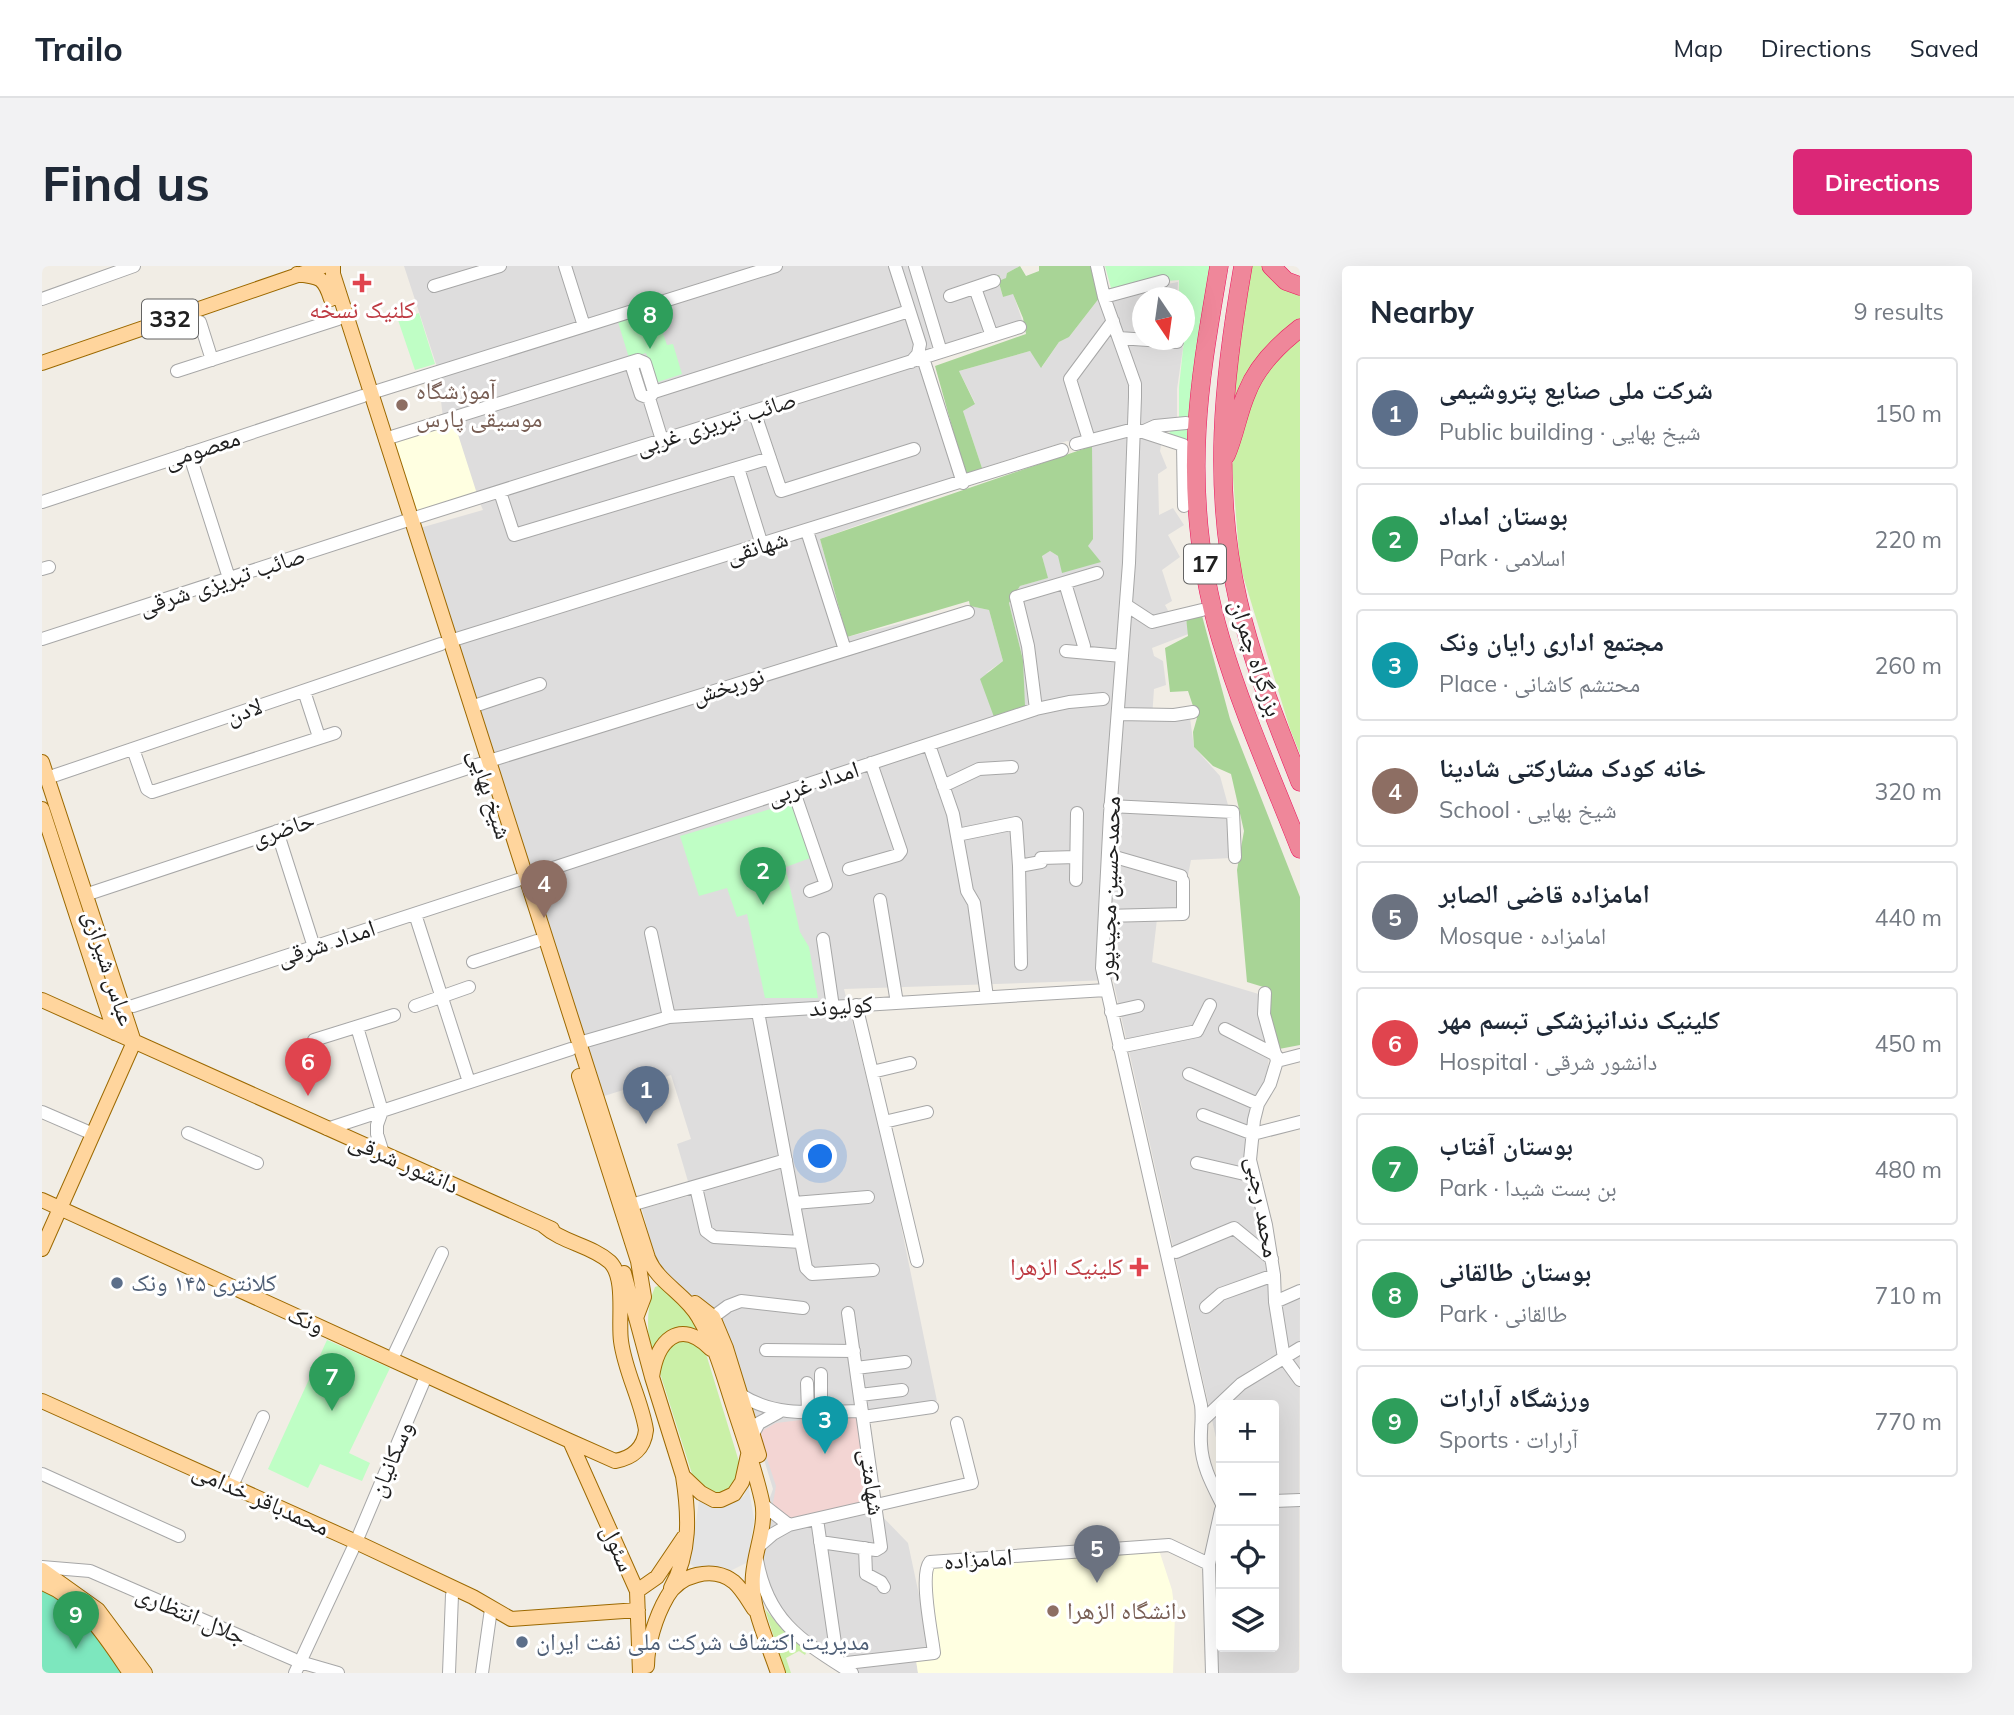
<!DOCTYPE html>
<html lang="en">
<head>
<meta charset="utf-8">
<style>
	:root { --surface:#fff; --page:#f2f2f3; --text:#1f2937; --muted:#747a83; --line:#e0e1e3; --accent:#db2777 }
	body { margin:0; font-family:Mulish,"Noto Naskh Arabic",sans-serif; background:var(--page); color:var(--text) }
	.controls { position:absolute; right:21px; bottom:21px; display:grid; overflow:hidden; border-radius:7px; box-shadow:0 7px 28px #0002 }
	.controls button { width:63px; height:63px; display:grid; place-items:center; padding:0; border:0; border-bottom:2px solid var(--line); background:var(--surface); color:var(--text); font:35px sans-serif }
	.compass { position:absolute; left:1090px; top:21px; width:63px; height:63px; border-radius:50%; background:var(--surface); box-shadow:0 7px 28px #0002; rotate:167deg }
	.you { position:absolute; left:779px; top:891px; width:24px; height:24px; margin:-18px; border:5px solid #fff; border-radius:50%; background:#1a73e8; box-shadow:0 0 0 10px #1a73e833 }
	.badge { display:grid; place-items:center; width:46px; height:46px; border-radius:50%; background:var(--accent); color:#fff; font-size:23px; font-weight:700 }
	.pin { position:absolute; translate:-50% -58px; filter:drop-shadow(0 2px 4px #0008) }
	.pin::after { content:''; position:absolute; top:37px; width:24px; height:21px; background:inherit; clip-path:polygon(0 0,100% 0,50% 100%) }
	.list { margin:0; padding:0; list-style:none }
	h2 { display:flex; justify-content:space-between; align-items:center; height:91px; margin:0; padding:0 28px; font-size:30px }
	h2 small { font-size:23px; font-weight:400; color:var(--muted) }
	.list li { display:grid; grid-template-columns:46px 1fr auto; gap:21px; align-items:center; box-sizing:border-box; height:112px; margin:0 14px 14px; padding:0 14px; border:2px solid var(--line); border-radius:7px }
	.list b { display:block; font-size:26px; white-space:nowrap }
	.list p { margin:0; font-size:23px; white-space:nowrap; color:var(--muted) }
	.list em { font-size:23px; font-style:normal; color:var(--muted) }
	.icon { flex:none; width:38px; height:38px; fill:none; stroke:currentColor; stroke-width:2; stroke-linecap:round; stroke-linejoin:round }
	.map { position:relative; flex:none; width:1258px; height:1407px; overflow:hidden; border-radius:7px }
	header { display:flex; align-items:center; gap:42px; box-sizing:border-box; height:98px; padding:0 35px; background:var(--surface); border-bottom:2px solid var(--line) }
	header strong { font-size:33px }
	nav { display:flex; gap:38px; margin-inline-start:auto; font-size:24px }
	.intro { display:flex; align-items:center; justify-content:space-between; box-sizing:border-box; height:168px; padding:0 42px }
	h1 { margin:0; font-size:49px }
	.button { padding:18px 32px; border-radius:7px; background:var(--accent); color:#fff; font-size:24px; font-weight:700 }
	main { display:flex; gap:42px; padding:0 42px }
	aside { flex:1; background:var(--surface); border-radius:7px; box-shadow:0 7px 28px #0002 }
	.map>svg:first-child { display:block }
	.residential { fill:#dedddd }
	.commercial { fill:#f3d5d3 }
	.education { fill:#ffffe1 }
	.grass { fill:#caf0a7 }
	.forest { fill:#a8d496 }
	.park { fill:#bffec5 }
	.pitch { fill:#7de7be }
	.parking { fill:#e4e4e4 }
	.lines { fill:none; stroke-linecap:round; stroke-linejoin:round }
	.minor-casing { stroke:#a7a7a7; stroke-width:14 }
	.major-casing { stroke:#9c6900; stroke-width:16 }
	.highway-casing { stroke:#eb165e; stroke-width:19 }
	.minor { stroke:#fff; stroke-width:12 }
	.major { stroke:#ffd59d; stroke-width:14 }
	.highway { stroke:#ef879a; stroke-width:18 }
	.health-dot { fill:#e0444e; stroke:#fff; stroke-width:2.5 }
	.education-dot { fill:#8d6e63; stroke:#fff; stroke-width:2.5 }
	.service-dot { fill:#5c6f8a; stroke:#fff; stroke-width:2.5 }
	.labels { text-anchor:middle; stroke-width:6; stroke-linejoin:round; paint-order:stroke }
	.shield { fill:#fff; stroke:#636363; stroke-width:2 }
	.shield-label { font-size:23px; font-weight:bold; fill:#202020 }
	.health-label { font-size:24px; fill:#be3a42; stroke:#fff }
	.education-label { font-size:24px; fill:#785e54; stroke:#fff; text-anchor:start }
	.street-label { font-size:24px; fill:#202020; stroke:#fff }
	.service-label { font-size:24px; fill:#4e5e75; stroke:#fff; text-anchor:start }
</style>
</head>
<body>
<header>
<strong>Trailo</strong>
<nav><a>Map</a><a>Directions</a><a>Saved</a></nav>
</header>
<div class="intro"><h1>Find us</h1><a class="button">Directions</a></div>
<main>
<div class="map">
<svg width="1258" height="1407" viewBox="0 0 1258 1407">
	<rect width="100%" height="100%" fill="#f1ede5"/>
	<path class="residential" d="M362 0H978L965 7V12L958 15 957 9 955 10 961 31 971 27 983 63 878 98 918 222 778 273 805 371 928 340 947 344 961 395 944 407 981 394 967 337 978 320 1005 312 1000 289 1008 285 1016 290 1046 280 1049 180 1025 175 940 202 921 145 933 137 917 105 988 85 1000 101 1017 76 1027 71 1058 31 1136 16 1135 31 1100 32V74H1137L1141 82 1135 123V153L1122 163 1118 185 1125 202 1116 208 1117 249 1131 242 1142 259 1126 269 1138 291 1120 304 1130 335 1123 339 1128 348 1140 345 1149 367 1110 382 1112 390 1121 395 1124 419 1112 423 1110 452H1148L1152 481 1178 510 1186 539 1189 592 1149 594 1139 645 1115 653 1110 696 1220 729 1228 777 1225 813 1207 869 1217 957 1229 1034 1258 1021 1257 1407H1175L1173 1315 1179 1272V1381H1232V1139H1179V1194L1071 714 802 723 848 906 895 1135 820 1148 834 1244 866 1277 888 1381 880 1382 874 1394 876 1407H813L747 1357 725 1328 717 1293 727 1234 731 1223 681 1059 624 1009 613 993 600 943 650 929 635 878 649 873 629 809 559 831 378 262 441 244 401 152 395 101Z"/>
	<path class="commercial" d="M809 1148 817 1150 825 1205 821 1237 747 1253 734 1244 731 1237 734 1220 718 1171 720 1165 734 1157Z"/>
	<path class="education" d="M412 156 436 231 370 252 347 178Z
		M1117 1284 1130 1324 1133 1348 1131 1407H876L874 1394 894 1390 886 1315 891 1300Z"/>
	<path class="grass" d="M1210 0H1223L1258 25V53L1254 56 1188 151 1189 122Z
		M1258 71V488L1248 463 1198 300 1190 199 1209 127 1239 86Z
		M619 1019 649 1050 657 1063C635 1057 618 1066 609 1086 605 1064 604 1042 613 1021Z
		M635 1076C648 1075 658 1078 665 1091L698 1199V1207L686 1226C669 1229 662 1223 651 1211L617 1104 621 1087Z
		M723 1343 747 1371 765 1385 763 1389 757 1385 744 1392 749 1407H743Z"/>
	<path class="forest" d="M978 0 984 10 997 5V0H1050L1058 31 1027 71 1017 76 999 102 988 85 917 105 933 138 921 145 940 202 924 211 893 100 984 68 981 52 971 28 961 31 955 10 957 9 959 14 964 12 965 7Z
		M1050 180 1051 273 1046 280 1059 296 1020 307 1016 290 1008 285 1000 290 1006 312 978 320 967 337 981 394 983 440 952 451 938 413 961 395 947 344 928 340 927 335 805 371 778 273Z
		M1159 346 1188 453 1258 631V779L1237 783 1226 742 1228 723 1205 716 1195 604 1202 565 1189 508 1171 500 1152 481 1151 466 1155 452 1146 425 1128 426 1123 382 1146 370 1144 351Z"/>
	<path class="park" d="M1063 0H1169L1149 179 1126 169 1137 152V121L1142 74V32L1137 31V14L1125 15 1123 10 1069 22Z
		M613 44 625 79 631 78 640 108 616 116 613 115 604 87 587 92 576 56Z
		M377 47 393 98 373 104 356 54Z
		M752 536 771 591 744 601V604L758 666 767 681 776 732H723L705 648 695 651 685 622 657 630 638 570Z
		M285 1074 348 1102 307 1187 328 1197 320 1215 278 1198 266 1222 226 1203Z"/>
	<path class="pitch" d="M4 1323 49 1359 85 1407H0V1324Z"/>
	<path class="parking" d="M706 1218 712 1253 706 1296 688 1305 652 1301 648 1297 657 1235 671 1239 691 1236 702 1230Z"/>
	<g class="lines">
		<defs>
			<path id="minor" d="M523 0 542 60
				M853 0 878 78 876 88 869 96
				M873 0 899 86
				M1055 0 1062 31 1093 118V131L1087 297 1068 548 1060 702 1159 1139C1161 1153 1158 1165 1159 1178 1160 1200 1170 1218 1179 1236
				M392 20 458 0
				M933 22 950 70
				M908 30 952 15
				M1062 31 1121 15
				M0 33 92 0
				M158 56 170 94
				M1077 72 1135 76
				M881 92 921 217
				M596 94 603 97 612 126 607 132 620 174
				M596 94 590 101 599 129 607 132
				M135 105 296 53
				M612 126 867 45
				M329 127 734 0
				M712 145 739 225 872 183
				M1102 165 1113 160 1144 157
				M343 173 596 94
				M1047 174 1028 113 1071 55
				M1034 178 1092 163 1141 179 1142 240
				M147 187 187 312
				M696 202 720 279
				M458 226 472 269 728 192
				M0 236 321 130
				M765 265 803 384
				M0 303 7 301
				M1023 317 1042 380
				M1084 339 1110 356 1160 344
				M0 373 360 256 978 61
				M408 375 1020 184
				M1024 385 1080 390
				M262 425 277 471
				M429 441 498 418
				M994 443 986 380 974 331 1055 307
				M1076 448 1132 449 1151 446
				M887 479 911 548 925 625 932 637 945 731
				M91 483 105 523 110 526 293 467
				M447 495 926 346
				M5 512 399 378
				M901 520 937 503 970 501
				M751 523 784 619 768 625
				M1068 540 1191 546 1193 591
				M235 565 272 681
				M915 569 974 557 977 600 979 698
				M1066 589 1139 610
				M977 600 999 596V592L1034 591
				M807 603 856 589 859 585 829 497
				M484 611 994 443 1027 436 1061 433
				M1034 614 1035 547
				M43 629 438 498
				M838 634 855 737
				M373 648 427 816
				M1063 650 1141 648V615
				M609 667 627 751
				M781 673 791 741
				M431 696 495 675
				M1223 727 1222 748 1235 795 1228 818 1216 838 1212 854 1208 894 1224 959 1232 1009 1233 1036 1242 1092 1258 1114
				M814 739 875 995
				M91 740 476 614
				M373 740 427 721
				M716 746 764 1002 770 1008 831 1004
				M1069 746 1096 740
				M315 761 340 845 335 859V868L341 887
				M1183 763 1234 789
				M272 774 352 749
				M537 777 627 751 1064 724
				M1077 781 1155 765 1168 739
				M1235 795 1258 789
				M830 806 868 797
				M1147 808 1216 838
				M0 846 51 868
				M1161 849 1211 868
				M842 856 885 846
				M285 863 529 783
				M146 867 215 897
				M1211 868 1258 856
				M1155 897 1211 910
				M654 921 664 965 672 971 759 976
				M752 937 826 931
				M589 939 744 894
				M1134 986 1192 962 1230 993
				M1233 1036 1258 1025
				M1164 1041 1179 1028 1232 1009
				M671 1051 686 1040 699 1035 761 1042
				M724 1084 812 1085
				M350 1093 400 987
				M814 1102 863 1096
				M765 1117 766 1145
				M699 1129C737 1153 777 1145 820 1145
				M818 1129 860 1124
				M779 1145V1108
				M821 1151 890 1141
				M1161 1154 1199 1118 1258 1082
				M711 1168 717 1157 737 1146
				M0 1208 137 1270
				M190 1220 221 1151
				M1232 1235 1258 1234
				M720 1238 747 1259
				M775 1253 796 1398 892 1387C890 1368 877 1309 888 1296L1127 1279 1167 1298
				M778 1276 834 1284 839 1281 806 1047
				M716 1281 731 1268 747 1259 930 1217 915 1157
				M823 1282 824 1308 839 1316 842 1321
				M715 1294C726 1356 760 1375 810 1407
				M0 1301 48 1305 251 1393
				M258 1396 296 1407
				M253 1407 314 1276 384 1110
				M407 1407 410 1329
				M440 1407 449 1343
				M1170 1407 1167 1298 1179 1244"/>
			<path id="major" d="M291 0V8L606 992C616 1017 644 1028 657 1052 674 1080 682 1112 692 1142 702 1173 713 1203 720 1235 725 1259 713 1284 711 1309 708 1342 726 1376 736 1407
				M255 8C278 11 282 11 289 33
				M0 97 282 0
				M0 496 92 776 0 983
				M0 543 73 767
				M0 734 510 963
				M537 810 596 995 602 1031 594 1052
				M0 934 528 1175 573 1195C591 1192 602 1182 604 1164 599 1133 583 1106 579 1075 576 1054 584 1012 568 996 549 979 521 977 502 960
				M582 1007 610 1111
				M653 1037 671 1051 684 1082 717 1189
				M669 1083C637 1051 615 1075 610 1111L641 1210 659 1227 672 1234H679L692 1228 700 1216 706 1189
				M0 1135 314 1276 431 1331 469 1353 596 1344
				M528 1175 595 1325 598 1407
				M0 1304 56 1344 103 1407
				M0 1317C40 1332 65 1373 88 1407
				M629 1322C649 1286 647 1249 641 1210
				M595 1325 615 1311 642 1271
				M605 1400C605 1378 614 1350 625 1331 637 1309 671 1299 692 1316 700 1323 706 1334 712 1343"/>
			<path id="highway" d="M1177 0C1168 54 1158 108 1155 163 1151 233 1159 307 1179 374 1200 445 1231 514 1258 583
				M1201 0C1181 114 1170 221 1196 334 1210 397 1235 457 1258 516
				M1229 0 1244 15 1258 20
				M1184 189C1193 169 1196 146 1205 126 1215 100 1236 79 1258 62"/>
		</defs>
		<use href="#minor" class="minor-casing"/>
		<use href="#major" class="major-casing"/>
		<use href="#highway" class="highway-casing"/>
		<use href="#minor" class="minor"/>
		<use href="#major" class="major"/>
		<use href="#highway" class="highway"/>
	</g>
	<g class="health-dot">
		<path d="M316.5 6.5h7v7h7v7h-7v7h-7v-7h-7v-7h7z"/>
		<path d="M1093.5 990.5h7v7h7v7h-7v7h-7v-7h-7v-7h7z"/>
	</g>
	<g class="education-dot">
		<circle cx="360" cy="139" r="7"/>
		<circle cx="1011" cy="1345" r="7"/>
	</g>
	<g class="service-dot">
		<circle cx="75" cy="1017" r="7"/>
		<circle cx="480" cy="1376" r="7"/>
	</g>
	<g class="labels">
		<g class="shield">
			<rect x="100" y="33.5" width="56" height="39" rx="5"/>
			<rect x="1142" y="278.5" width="42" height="39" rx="5"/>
		</g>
		<g class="shield-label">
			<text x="128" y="61">332</text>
			<text x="1163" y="306">17</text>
		</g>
		<g class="health-label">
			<text x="320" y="52">کلنیک نسخه</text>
			<text x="1081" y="1009" text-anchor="end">کلینیک الزهرا</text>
		</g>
		<g class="education-label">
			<text x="374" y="133">آموزشگاه<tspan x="374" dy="28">موسیقی پارس</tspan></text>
			<text x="1025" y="1353">دانشگاه الزهرا</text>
		</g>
		<g class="street-label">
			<text transform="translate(674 157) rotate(-17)" y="8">صائب تبریزی غربی</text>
			<text transform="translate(160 183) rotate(-18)" y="8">معصومی</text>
			<text transform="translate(715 281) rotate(-17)" y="8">شهانقی</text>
			<text transform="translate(180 315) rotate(-18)" y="8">صائب تبریزی شرقی</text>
			<text transform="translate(1214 392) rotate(72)" y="8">بزرگراه چمران</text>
			<text transform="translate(686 420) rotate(-17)" y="8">نوربخش</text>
			<text transform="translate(202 445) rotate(-19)" y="8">لادن</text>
			<text transform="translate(771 517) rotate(-18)" y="8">امداد غربی</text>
			<text transform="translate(448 528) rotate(72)" y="8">شیخ بهایی</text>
			<text transform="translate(241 563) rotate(-18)" y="8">حاضری</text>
			<text transform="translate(1067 622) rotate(-88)" y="8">محمدحسین مجیدپور</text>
			<text transform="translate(284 677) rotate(-18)" y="8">امداد شرقی</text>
			<text transform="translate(67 702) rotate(72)" y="8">عباس شیرازی</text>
			<text transform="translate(799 740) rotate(-4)" y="8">کولیوند</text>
			<text transform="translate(362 897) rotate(24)" y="8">دانشور شرقی</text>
			<text transform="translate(1221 941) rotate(80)" y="8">محمد رجبی</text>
			<text transform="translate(264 1054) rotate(24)" y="8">ونک</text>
			<text transform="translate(349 1193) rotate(-67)" y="8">وسکانیان</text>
			<text transform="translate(830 1216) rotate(82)" y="8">شهامتی</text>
			<text transform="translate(219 1233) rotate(24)" y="8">محمدباقر خدامی</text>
			<text transform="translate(576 1282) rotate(66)" y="8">سئول</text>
			<text transform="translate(936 1293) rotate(-4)" y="8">امامزاده</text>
			<text transform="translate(149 1349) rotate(23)" y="8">جلال انتظاری</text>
		</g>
		<g class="service-label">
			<text x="89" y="1025">کلانتری ۱۴۵ ونک</text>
			<text x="494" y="1384">مدیریت اکتشاف شرکت ملی نفت ایران</text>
		</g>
	</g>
</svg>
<div class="controls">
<button>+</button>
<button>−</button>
<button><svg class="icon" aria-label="locate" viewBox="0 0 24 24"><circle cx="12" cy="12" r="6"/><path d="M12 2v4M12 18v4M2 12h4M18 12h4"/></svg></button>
<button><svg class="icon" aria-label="layers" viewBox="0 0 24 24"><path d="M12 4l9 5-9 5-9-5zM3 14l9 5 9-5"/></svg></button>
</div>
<svg class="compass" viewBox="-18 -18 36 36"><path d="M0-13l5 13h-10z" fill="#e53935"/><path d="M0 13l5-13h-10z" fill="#747a83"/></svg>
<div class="you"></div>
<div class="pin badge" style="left:604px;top:858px;background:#5c6f8a">1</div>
<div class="pin badge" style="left:721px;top:639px;background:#2e9e5b">2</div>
<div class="pin badge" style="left:783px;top:1188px;background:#0f9aa8">3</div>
<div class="pin badge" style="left:502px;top:652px;background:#8d6e63">4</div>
<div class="pin badge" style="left:1055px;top:1317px;background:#6b7280">5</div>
<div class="pin badge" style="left:266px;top:830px;background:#e0444e">6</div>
<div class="pin badge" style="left:290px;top:1145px;background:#2e9e5b">7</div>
<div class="pin badge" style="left:608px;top:83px;background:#2e9e5b">8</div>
<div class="pin badge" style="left:34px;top:1383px;background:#2e9e5b">9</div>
</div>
<aside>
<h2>Nearby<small>9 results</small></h2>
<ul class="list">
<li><span class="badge" style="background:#5c6f8a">1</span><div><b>شرکت ملی صنایع پتروشیمی</b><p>Public building · شیخ بهایی</p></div><em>150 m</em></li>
<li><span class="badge" style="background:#2e9e5b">2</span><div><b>بوستان امداد</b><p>Park · اسلامی</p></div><em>220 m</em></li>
<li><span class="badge" style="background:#0f9aa8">3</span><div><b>مجتمع اداری رایان ونک</b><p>Place · محتشم کاشانی</p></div><em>260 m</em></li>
<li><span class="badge" style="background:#8d6e63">4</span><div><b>خانه کودک مشارکتی شادینا</b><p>School · شیخ بهایی</p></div><em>320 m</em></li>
<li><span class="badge" style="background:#6b7280">5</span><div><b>امامزاده قاضی الصابر</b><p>Mosque · امامزاده</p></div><em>440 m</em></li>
<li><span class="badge" style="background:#e0444e">6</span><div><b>کلینیک دندانپزشکی تبسم مهر</b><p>Hospital · دانشور شرقی</p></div><em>450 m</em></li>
<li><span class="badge" style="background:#2e9e5b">7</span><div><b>بوستان آفتاب</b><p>Park · بن بست شیدا</p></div><em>480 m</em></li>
<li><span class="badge" style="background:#2e9e5b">8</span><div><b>بوستان طالقانی</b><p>Park · طالقانی</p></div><em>710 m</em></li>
<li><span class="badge" style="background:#2e9e5b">9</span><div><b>ورزشگاه آرارات</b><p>Sports · آرارات</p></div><em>770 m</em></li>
</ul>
</aside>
</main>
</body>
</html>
